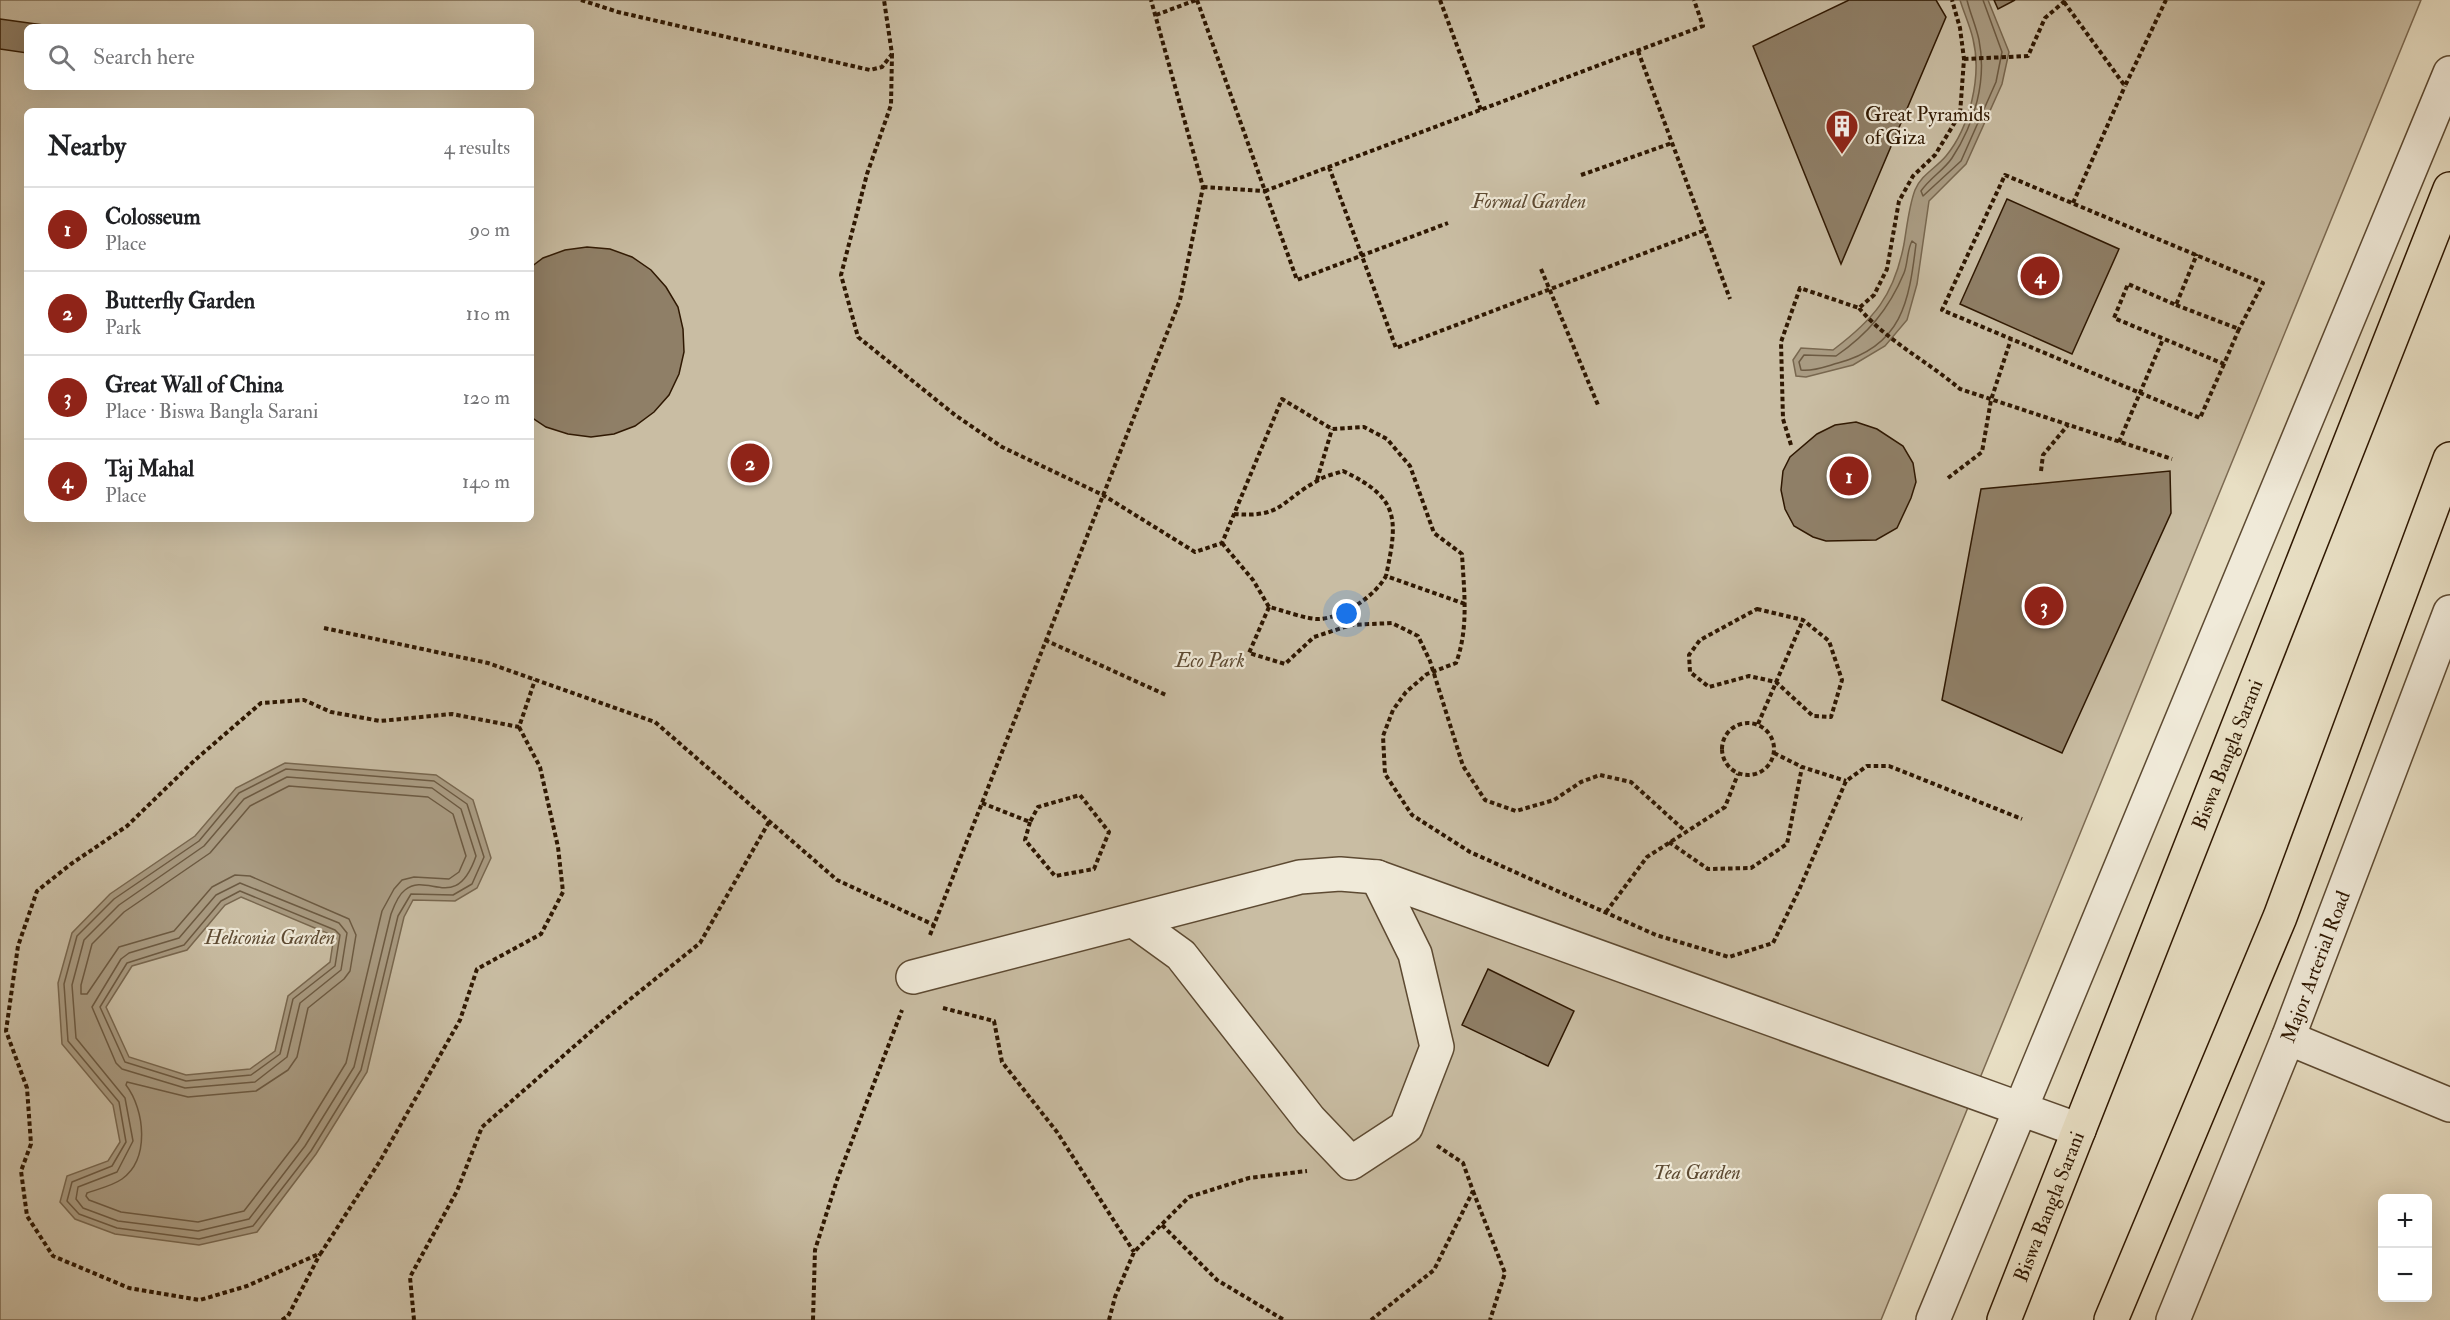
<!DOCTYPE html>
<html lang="en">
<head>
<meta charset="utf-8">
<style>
	:root { --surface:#fff; --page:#f6f6f6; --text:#202124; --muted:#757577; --line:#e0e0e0; --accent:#8f2418 }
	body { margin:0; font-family:"IM FELL Double Pica",serif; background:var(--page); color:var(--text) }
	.controls { position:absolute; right:18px; bottom:18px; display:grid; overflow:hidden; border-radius:9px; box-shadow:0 6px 24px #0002 }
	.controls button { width:54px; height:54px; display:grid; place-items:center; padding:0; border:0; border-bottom:2px solid var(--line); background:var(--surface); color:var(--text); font:30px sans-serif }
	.you { position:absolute; left:1347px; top:614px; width:21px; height:21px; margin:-15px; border:4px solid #fff; border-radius:50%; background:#1a73e8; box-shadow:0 0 0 9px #1a73e833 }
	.badge { display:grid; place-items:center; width:39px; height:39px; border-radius:50%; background:var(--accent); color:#fff; font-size:20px; font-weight:700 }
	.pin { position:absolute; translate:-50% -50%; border:3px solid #fff; box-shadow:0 2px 6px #0006 }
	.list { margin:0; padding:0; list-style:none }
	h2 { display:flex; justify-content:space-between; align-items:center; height:78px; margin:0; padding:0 24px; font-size:26px }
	h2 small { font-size:20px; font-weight:400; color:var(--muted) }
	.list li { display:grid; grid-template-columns:39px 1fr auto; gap:18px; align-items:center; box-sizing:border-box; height:84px; padding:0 24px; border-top:2px solid var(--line) }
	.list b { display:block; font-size:22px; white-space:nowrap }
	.list p { margin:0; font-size:20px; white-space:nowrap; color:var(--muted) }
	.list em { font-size:20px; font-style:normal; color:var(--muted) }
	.icon { flex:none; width:33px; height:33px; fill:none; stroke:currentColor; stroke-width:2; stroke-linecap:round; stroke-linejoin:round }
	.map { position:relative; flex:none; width:2450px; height:1320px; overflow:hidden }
	.search { position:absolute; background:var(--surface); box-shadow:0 6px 24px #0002; left:24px; top:24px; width:510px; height:66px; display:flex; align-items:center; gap:15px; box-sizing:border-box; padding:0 21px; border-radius:9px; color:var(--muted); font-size:22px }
	.panel { position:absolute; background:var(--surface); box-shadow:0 6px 24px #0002; left:24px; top:108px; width:510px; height:414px; border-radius:9px }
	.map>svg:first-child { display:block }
	.green { fill:#c9bda3; stroke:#7c6a52; stroke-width:1.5; fill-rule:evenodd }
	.water { fill:#a99b82; stroke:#78674f; stroke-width:1.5; fill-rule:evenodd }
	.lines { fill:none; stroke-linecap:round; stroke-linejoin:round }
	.shore { stroke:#6c5a42; stroke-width:1.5 }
	.building { fill:#8f7f67; stroke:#2f1802; stroke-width:1.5 }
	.minor-casing { stroke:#5d4a32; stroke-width:36 }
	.major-casing { stroke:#2f1802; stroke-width:36 }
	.path { stroke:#2f1802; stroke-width:4; stroke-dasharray:4.5 3; stroke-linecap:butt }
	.minor { stroke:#f0ead9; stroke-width:33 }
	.major { stroke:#e8dfc4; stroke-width:33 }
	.labels { text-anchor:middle; stroke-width:4.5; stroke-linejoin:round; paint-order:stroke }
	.poi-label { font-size:20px; fill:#2f1802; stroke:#f0ead9; text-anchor:start }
	.park-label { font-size:20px; font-style:italic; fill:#5d4a32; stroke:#f0ead9 }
	.street-label { font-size:20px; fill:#2f1802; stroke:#f0ead9 }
</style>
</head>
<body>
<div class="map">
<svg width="2450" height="1320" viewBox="0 0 2450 1320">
	<rect width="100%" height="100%" fill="#e8dfc4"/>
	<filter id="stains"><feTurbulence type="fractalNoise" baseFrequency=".00333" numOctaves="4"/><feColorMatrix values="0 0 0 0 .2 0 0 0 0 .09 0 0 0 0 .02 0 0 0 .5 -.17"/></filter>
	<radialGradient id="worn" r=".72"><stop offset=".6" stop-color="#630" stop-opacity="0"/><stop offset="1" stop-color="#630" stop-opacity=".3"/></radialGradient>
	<path class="green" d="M0 0H2421L1881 1320H0ZM27 27H531V87H27ZM27 111H531V519H27Z"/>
	<path class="water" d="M1960 0H1988L2009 52 2002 84 1966 164 1929 201 1917 284 1907 320 1885 346 1853 365 1806 377 1796 376 1793 360 1801 348 1833 350C1874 319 1894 296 1904 244 1907 226 1909 206 1915 190 1921 175 1936 168 1946 156 1970 127 1982 76 1973 39 1970 26 1964 13 1960 0Z
		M285 763 436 775 473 800 491 858 477 888 455 901 413 900 404 917 367 1072 316 1154 257 1232 199 1245 115 1234 75 1219 60 1202 67 1176 108 1161 120 1142 113 1105 62 1044 58 983 72 933 110 894 195 836 236 788ZM241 897 334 936 330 962 288 996 275 1051 250 1069 186 1075 129 1057 106 1007 132 966 187 950 225 905Z"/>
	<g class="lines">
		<path class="shore" d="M1967 0C1970 13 1976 26 1979 40 1987 80 1975 123 1952 158 1944 170 1930 178 1921 191L1923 196 1961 161 1996 82 2002 52 1983 0
			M1912 241 1916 244C1909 302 1902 346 1838 363 1827 366 1812 372 1801 370L1799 362 1804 355 1836 356C1868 334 1889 309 1904 273 1908 263 1907 250 1912 241Z
			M286 769 434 781 467 804 484 857 472 884 453 895 411 894 398 916 361 1070 311 1151 253 1226 199 1239 117 1228 79 1214 67 1201 72 1182 112 1166 126 1142 119 1102 68 1041 64 984 77 936 114 899 199 841 239 793Z
			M287 777 432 788 461 809 476 856C456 914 428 871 405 890 398 895 394 906 391 914L354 1067 305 1146 249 1219 198 1231 118 1221 83 1208 76 1199 78 1187 117 1172 133 1141 125 1098 76 1038 72 985 84 940 119 905 204 846 244 799Z
			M289 786 428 797 453 814 466 856 459 872 449 879 414 877 402 880 394 889 382 911 346 1063 298 1141 244 1211 198 1222 121 1212 89 1200 86 1196 87 1193C98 1189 112 1186 122 1179 150 1159 145 1110 126 1085L127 1082 188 1097 256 1091 288 1070 297 1057 308 1008 344 979 350 971 356 935 349 919 250 876 235 875 212 887 174 931 119 947 87 994H81V985L92 944 124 912 210 853 250 806Z
			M240 883 339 923 347 933 341 970 300 1003 287 1057 255 1082 185 1088 122 1069 116 1063 92 1007 121 959 129 953 179 938 216 895Z
			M240 891 335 930 340 935 335 966 293 999 280 1054 251 1075 186 1081 125 1062 100 1007 127 963 184 945 221 901Z"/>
	</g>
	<path class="building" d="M1849 0H1936L1946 17 1841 264 1753 46Z
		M1994 0H2015L1998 9Z
		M0 19 58 27H27V53L0 49Z
		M2007 199 2119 249 2072 354 1960 304Z
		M587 247 610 249 632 257 651 270 666 287 678 307 683 329 684 352 679 374 669 395 654 412 635 426 614 434 591 437 568 434 546 427 531 417V267L543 258 565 250Z
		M1856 422 1877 429 1903 446 1913 463 1916 482 1911 498 1897 528 1876 540 1826 541 1813 537 1794 526 1785 509 1781 490 1783 471 1790 457 1817 434 1835 425Z
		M2170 471 2171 513 2062 753 1942 700 1981 489Z
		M1488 969 1574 1011 1548 1066 1462 1025Z"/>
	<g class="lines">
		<defs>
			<g id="minor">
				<path d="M1134 921 1181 955 1310 1120 1351 1163 1406 1127 1437 1047 1415 954 1377 877"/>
				<path d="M913 977 1300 877 1340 874 1377 877 2079 1130"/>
				<path d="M2288 1038 2450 1105"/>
				<path d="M1933 1320 2450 73"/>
				<path id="s1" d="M2173 1320 2288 1038 2450 612"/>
			</g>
			<g id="major">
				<path id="s2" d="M2004 1320 2450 189"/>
				<path d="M2111 1320 2280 917 2450 459"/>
			</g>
		</defs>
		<use href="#minor" class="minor-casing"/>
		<use href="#major" class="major-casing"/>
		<path class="path" d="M581 0 618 12 870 70 882 67 892 54 884 0
			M1197 0 1265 191 1703 26 1694 0
			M1440 0 1481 110
			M2064 2 2125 86 2166 0
			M1156 15 1196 0
			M1638 51 1730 299
			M892 54 891 105 867 174 841 275 858 337 955 415 1002 447 1103 495 1195 552 1222 543 1282 399 1332 429 1364 427 1387 439 1410 466 1434 533 1462 554C1464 591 1469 628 1456 663L1427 674 1406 692 1393 710 1383 736 1385 774 1412 815 1470 852 1656 935 1729 957 1773 943 1799 890 1846 781 1867 766H1889L2022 819
			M1964 59 2028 56 2045 18 2066 0
			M1329 167 1396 348 1705 230
			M1581 175 1672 143
			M1203 187 1265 191 1297 280 1448 223
			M2073 203 2125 86
			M1541 269 1598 405
			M2176 305 2239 329 2224 364 2114 318 2128 284 2176 305 2197 254
			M1859 308C1887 341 1927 361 1960 389L2172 459
			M2224 364 2200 418 1942 310 2005 175 2263 283 2239 329
			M2119 442 2163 339
			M1791 445 1783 419 1781 342 1800 288 1859 308 1874 295 1887 269 1899 201 1913 176 1935 155 1960 114 1964 59 1960 28 1952 0
			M2041 471 2043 455 2068 425
			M1948 478 1982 452 1991 400 2011 339
			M1317 480 1332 429
			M1234 514C1283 518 1280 501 1317 481 1324 476 1335 474 1343 471 1400 498 1398 519 1386 576
			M1222 543 1253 580 1269 607C1282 610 1308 620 1320 619 1344 617 1375 596 1386 576L1465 604
			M1269 607 1249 653 1285 664 1314 637 1351 625 1392 623 1418 636 1430 661 1463 766 1485 800 1516 811 1554 800 1581 782 1600 775 1631 782 1685 831
			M1757 609 1803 620 1829 641 1842 680 1831 717 1813 716 1776 682 1749 676 1709 687 1690 672 1689 655 1700 640Z
			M324 628 488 663 655 722 837 880 934 925
			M1045 640 1166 695
			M1722 749a26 26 0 1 1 52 0a26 26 0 1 1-52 0Z
			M1758 724 1803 620
			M519 727 540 767 558 847 563 892 541 934 477 969 460 1020 380 1161 321 1253 247 1286 200 1300 129 1288 53 1256 27 1216 21 1171 31 1144 27 1088 6 1031 18 946 37 891 71 864 127 826 195 760 261 703 304 700 331 712 380 721 452 714 519 727 535 680
			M1774 753 1802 767 1846 781
			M982 803 1030 822 1038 807 1080 795 1109 832 1094 869 1055 876 1025 840 1030 822
			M1669 842 1708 869 1751 868 1787 844 1802 767
			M1606 912 1647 857 1725 807 1738 774
			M930 935 1180 300 1203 187 1151 0
			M943 1008 994 1021 1002 1062 1057 1132 1134 1252
			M1473 1191 1505 1273 1490 1320
			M1162 1225 1217 1280 1284 1320
			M282 1320 288 1316 320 1254
			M414 1320 410 1277 457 1191 482 1127 603 1021 700 943 769 822
			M813 1320 815 1250 837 1180 902 1010
			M1109 1320 1115 1297 1134 1252 1189 1197 1249 1178 1307 1171
			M1371 1320 1434 1270 1473 1191 1463 1163 1436 1145"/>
		<use href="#minor" class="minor"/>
		<use href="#major" class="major"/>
	</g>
	<defs>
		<symbol id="building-pin" viewBox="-11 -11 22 30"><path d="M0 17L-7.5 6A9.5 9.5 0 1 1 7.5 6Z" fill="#8f2418" stroke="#f0ead9"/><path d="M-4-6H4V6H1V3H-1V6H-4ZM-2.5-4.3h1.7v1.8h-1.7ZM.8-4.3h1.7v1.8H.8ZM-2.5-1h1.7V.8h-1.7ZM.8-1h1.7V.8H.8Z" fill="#fff"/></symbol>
	</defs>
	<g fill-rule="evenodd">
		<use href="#building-pin" x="1823" y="107" width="38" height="52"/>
	</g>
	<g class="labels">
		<g class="poi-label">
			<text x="1865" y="121">Great Pyramids<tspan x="1865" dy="23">of Giza</tspan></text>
		</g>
		<g class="park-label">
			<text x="1529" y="208">Formal Garden</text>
			<text x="1210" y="667">Eco Park</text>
			<text x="270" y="944">Heliconia Garden</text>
			<text x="1697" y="1179">Tea Garden</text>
		</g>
		<g class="street-label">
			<text dy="7" stroke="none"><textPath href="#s2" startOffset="608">Biswa Bangla Sarani</textPath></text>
			<text dy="7" stroke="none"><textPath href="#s1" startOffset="381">Major Arterial Road</textPath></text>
			<text dy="7" stroke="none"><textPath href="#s2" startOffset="122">Biswa Bangla Sarani</textPath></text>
		</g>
	</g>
	<rect width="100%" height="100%" filter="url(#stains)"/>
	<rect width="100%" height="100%" fill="url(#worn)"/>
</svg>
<div class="controls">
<button>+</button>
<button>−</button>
</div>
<div class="you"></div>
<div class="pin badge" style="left:1849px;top:476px">1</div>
<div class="pin badge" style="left:750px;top:463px">2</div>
<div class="pin badge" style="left:2044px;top:606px">3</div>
<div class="pin badge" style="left:2040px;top:276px">4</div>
<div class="search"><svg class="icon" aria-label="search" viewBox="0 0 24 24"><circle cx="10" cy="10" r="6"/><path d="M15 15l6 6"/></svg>Search here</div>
<section class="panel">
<h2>Nearby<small>4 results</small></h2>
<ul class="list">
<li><span class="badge">1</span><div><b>Colosseum</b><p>Place</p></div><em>90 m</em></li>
<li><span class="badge">2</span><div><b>Butterfly Garden</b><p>Park</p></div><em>110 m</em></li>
<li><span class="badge">3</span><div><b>Great Wall of China</b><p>Place · Biswa Bangla Sarani</p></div><em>120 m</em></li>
<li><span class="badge">4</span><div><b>Taj Mahal</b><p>Place</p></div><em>140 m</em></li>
</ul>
</section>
</div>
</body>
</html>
